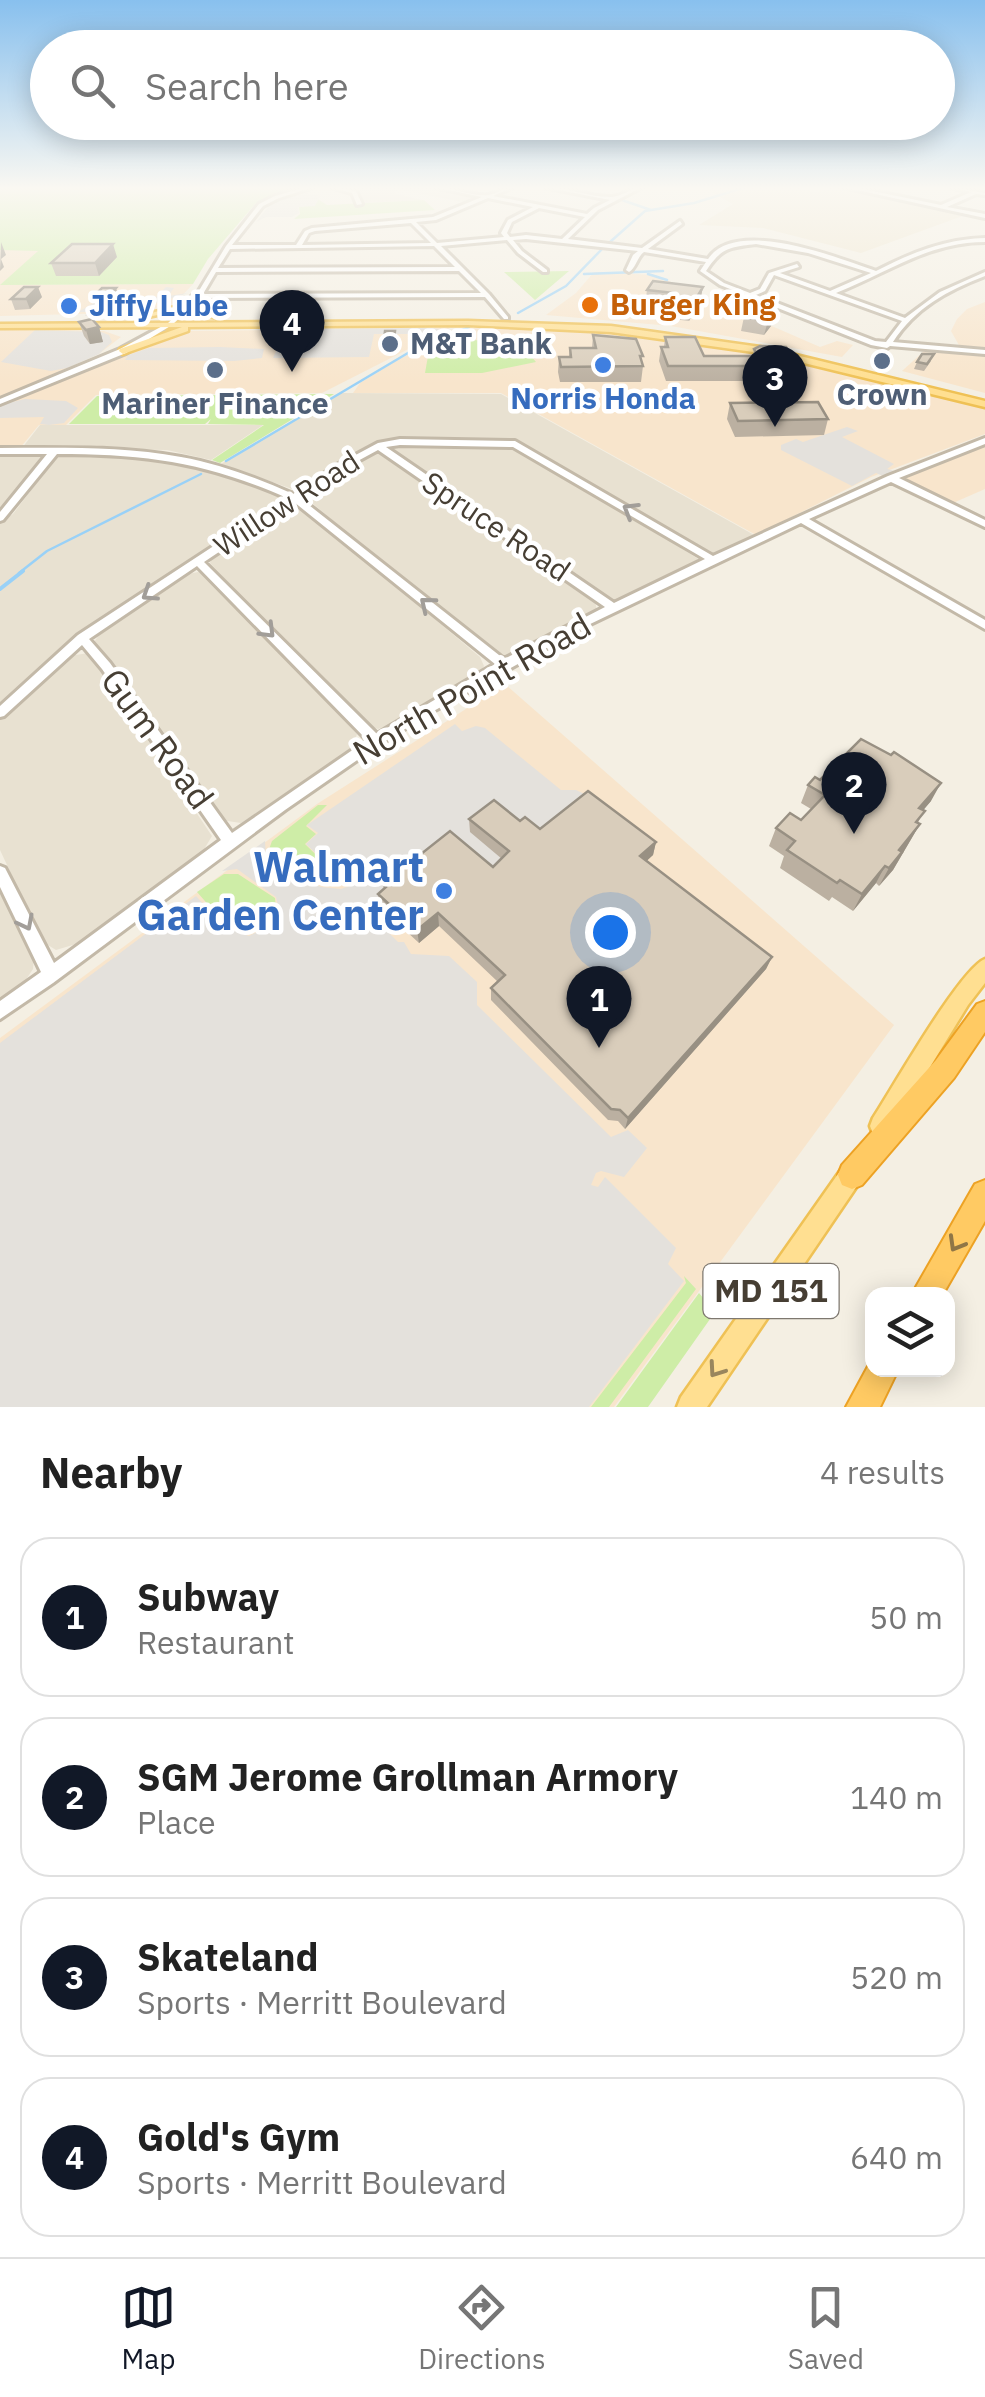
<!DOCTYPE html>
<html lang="en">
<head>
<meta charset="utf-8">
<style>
	:root { --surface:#fff; --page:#f2f2f2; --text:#222; --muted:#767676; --line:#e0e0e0; --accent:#111827 }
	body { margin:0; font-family:"IBM Plex Sans",sans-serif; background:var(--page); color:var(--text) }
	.controls { position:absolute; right:30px; bottom:30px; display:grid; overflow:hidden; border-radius:20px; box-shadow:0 5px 25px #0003 }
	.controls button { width:90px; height:90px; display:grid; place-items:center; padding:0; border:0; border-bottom:2px solid var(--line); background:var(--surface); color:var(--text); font:50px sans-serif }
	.you { position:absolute; left:610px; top:932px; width:35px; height:35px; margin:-25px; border:8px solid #fff; border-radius:50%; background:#1a73e8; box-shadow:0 0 0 15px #1a73e833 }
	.badge { display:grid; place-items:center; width:65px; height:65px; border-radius:50%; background:var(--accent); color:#fff; font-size:32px; font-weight:700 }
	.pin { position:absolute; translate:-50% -82px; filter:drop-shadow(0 2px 5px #0008) }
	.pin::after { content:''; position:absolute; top:52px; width:35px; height:30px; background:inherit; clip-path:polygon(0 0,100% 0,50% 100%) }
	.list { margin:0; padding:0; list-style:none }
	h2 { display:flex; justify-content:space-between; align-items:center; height:130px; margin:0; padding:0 40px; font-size:42px }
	h2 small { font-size:32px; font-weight:400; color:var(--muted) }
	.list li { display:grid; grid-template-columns:65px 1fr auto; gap:30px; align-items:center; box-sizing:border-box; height:160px; margin:0 20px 20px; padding:0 20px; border:2px solid var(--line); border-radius:30px }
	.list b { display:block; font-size:38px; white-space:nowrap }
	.list p { margin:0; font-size:32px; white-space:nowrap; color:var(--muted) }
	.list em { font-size:32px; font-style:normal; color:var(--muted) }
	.icon { flex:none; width:55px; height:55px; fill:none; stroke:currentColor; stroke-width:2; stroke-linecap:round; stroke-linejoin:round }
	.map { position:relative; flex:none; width:985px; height:1407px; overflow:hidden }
	.search { position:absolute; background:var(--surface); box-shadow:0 5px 25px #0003; left:30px; right:30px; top:30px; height:110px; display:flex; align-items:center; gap:25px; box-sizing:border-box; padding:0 35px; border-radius:55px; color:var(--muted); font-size:38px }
	.sheet { height:850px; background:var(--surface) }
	nav { display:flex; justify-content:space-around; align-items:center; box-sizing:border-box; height:140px; border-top:2px solid var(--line); background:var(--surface); font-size:28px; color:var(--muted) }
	nav a { display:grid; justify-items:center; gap:5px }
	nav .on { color:var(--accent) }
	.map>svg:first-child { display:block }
	.residential { fill:#e8e1d1 }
	.commercial { fill:#f8e5cc }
	.education { fill:#eee4cc }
	.green { fill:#ceeda7 }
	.parking { fill:#e4e1dc }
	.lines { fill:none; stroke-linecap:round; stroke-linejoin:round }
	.stream-far1 { stroke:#99d1f7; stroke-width:2.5 }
	.stream { stroke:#99d1f7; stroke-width:4 }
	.minor-casing { stroke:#c3b9a8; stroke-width:6 }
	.major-casing { stroke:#efc155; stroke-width:5 }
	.highway-casing { stroke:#eda224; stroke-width:4 }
	.minor { fill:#fff; fill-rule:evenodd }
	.major { fill:#ffdf91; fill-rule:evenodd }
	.highway { fill:#ffca63; fill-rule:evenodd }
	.wall { fill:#bbb0a1 }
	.shaded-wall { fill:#989083 }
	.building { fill:#d9cdbb; stroke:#989083; stroke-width:2.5 }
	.oneway { stroke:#a29e99 }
	.oneway2 { stroke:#907646 }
	.oneway3 { stroke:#99865d }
	.food-dot { fill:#e8710a; stroke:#fff; stroke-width:4 }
	.shop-dot { fill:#3f7fe0; stroke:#fff; stroke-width:4 }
	.service-dot { fill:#5c6f8a; stroke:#fff; stroke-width:4 }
	.labels { text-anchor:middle; stroke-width:9; stroke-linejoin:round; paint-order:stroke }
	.far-food-label { font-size:30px; font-weight:bold; fill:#c56008; stroke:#fff; text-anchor:start }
	.far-shop-label { font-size:30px; font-weight:bold; fill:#366cbe; stroke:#fff; text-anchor:start }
	.far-service-label { font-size:30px; font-weight:bold; fill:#4e5e75; stroke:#fff }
	.far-street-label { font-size:30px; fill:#463e33; stroke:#fff }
	.shield { fill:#fff; stroke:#7e7870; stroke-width:2.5 }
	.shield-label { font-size:32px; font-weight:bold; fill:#463e33 }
	.street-label { font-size:35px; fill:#463e33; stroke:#fff }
	.near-shop-label { font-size:42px; font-weight:bold; fill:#366cbe; stroke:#fff; text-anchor:end }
</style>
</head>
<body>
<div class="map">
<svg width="985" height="1407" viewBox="0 0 985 1407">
	<rect width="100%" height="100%" fill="#f4efe3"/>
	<path class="residential" d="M339 187H431L482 197 467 203 398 189 393 193 422 200 363 203 358 192Z
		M340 393 501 394 756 536 720 554 707 553 536 452 498 440 394 441 364 450 295 490 221 464Z
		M40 425H263L211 460 167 450 22 448Z
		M407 443 513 447 527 452 700 560 620 601 604 599 389 450Z
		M380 452 595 601 597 611 512 656 499 657 488 652 305 497 364 454Z
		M0 454 46 457 0 515Z
		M115 454 194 464 285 499 71 643 34 672 0 707V522L13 514 57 456Z
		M294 507 302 508 480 657 484 666 480 673 396 723 378 729 362 724 210 563 213 555 282 510Z
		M198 572 209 576 357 734 352 749 241 823 221 820 94 642 102 631 184 575Z
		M89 653 212 836 203 851 76 944 56 950 43 942 0 850V719L69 656Z
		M0 889 34 959 33 969 25 981 0 999Z"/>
	<path class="commercial" d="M0 250H40L1 285 193 284 174 304 155 312 0 316Z
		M594 272 655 275 820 347 837 341 853 345 842 357 671 326 546 315 576 293Z
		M985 302V349L960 347 951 331 957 319 967 309Z
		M450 328 322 393 96 395 66 425H39L20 448H0V405L185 331Z
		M470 328 582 330 748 351 985 407V434L871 477 756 535 501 393H353L360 383 398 360 433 341Z
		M0 329 104 331 121 337 100 353 0 398Z
		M923 352 985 355V393L902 371Z
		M985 445V489L953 503 904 478Z
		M505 684 894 1025 614 1407H0V1038L317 804Z"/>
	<path class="education" d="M717 187H792L816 192 837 187 968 214 861 253 763 228 699 225 733 204 706 189Z"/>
	<path class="green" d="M0 187H303L256 203 208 259 193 284 0 285 38 251 0 250Z
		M316 198 327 205 424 200 435 210 294 219 300 214 299 207 312 205Z
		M569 271 535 300 504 272Z
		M471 340 519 342 536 362 482 373H425L430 345Z
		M334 394 220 463 212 460 264 425 208 424 211 419 205 424H69L97 396Z
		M318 805H327L306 826 316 834 305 844 346 884 336 886 275 863 268 852 272 841Z
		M224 874H238L275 898 276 909 262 929 249 934 226 925 197 892Z
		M684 1276 696 1289 609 1407H591L686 1283Z
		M699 1293 715 1312 648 1407H616Z"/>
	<path class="parking" d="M301 192 320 196 315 206 298 207 299 213 292 217H266L256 222 272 202Z
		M166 287 174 288 168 296 188 293 119 315 85 316 87 312H78L106 296 156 297Z
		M433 328 445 331 438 334H374L369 357 273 358 286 329Z
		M35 330 101 332 109 335 112 342 99 354 67 368 51 371 1 362Z
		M220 347 264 349 262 358 234 361 125 360 128 355 149 348Z
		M25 399 66 401 78 408 64 423 49 425 40 424 44 417 0 418V405Z
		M847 427 858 431 842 437 894 464 887 469 895 471 883 476 876 473 852 486 781 450V445L796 439 803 442Z
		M455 724 462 731 476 726 485 728 561 790H576L593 798 493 880 450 845 375 904 373 917 398 942H404L411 954 449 956 477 982V1005L611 1137 628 1130 647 1148 624 1177 601 1171 596 1173 591 1185 598 1187 605 1177 676 1248 668 1264 684 1281 589 1407H0V1043L196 896 224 927 249 936 263 929 279 910 276 897 237 869 222 871 265 841 266 857 272 865 321 887 341 889 361 882 360 875 346 882 306 844 318 833 307 825Z"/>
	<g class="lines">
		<path class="stream-far1" d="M619 199 651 210
			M610 242 645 211 694 203 746 187
			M584 274 663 271
			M648 274 667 280
			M518 313 566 286 604 247
			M456 333 469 327
			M226 461 413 350
			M19 573 47 551 201 474"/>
		<path class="stream" d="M0 589 23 571"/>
		<defs>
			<path id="minor" d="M306 187H314L279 198 263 206 232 245H296L305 231 312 228 433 217 482 197 434 187C450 187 474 197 488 195 497 194 504 188 513 187L493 196 587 214 594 208 610 200 544 187C566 187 588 197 611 197 621 197 631 188 642 187L598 210 568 239 642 248 680 221 682 224 648 249 708 259C736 217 838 258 876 271 911 253 945 239 985 238V242C928 242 887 273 836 293L905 318 940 292 985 272V276C948 290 915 308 893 342L985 350V354L890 346 887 348 871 345 720 285 700 271 706 262 644 252C637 257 636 268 629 272L626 270 633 255 638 251 526 239 513 240 522 251 547 270V272H543L518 253 507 240 441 246 489 294 508 317V319H504L485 297 201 298 172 325 126 353 0 404V399L120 349 168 323 192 301 194 298 192 296 197 294 226 246 259 204 275 196ZM488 198 533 207 508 220 501 233 504 237 437 243 416 222 436 220ZM539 208 585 217 562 239 526 235 510 237 507 233 512 222ZM411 223 431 243 302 245 309 233 315 231ZM756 244 808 253 871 273 830 291 780 273 799 267 797 264 769 273 760 289 750 293 724 283 706 271C721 248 729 247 756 244ZM434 246 455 267 218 268 230 249ZM459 271 481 293 203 294 216 272ZM774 275 902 321 886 342 875 341 756 295 765 291Z
				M331 187 356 191 362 204 357 205 352 193Z
				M843 187H853L941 205 971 192 950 187 985 193V195L976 194 947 207 985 214V218Z
				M985 438V444L899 478 985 520V527L891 482 809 519 985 620V629L801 523 586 626 430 713 379 745 285 810 53 983 0 1019V1001L41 972 0 887V866L5 868 54 963 221 840 102 669 82 645 4 716 0 717V706L78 635 287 498C205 462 145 454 57 454L3 520 0 521V512L47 454H0V448C60 448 121 446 181 457 220 464 257 478 293 494L337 465 378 443 400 439 515 441 713 556 888 476ZM400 445 513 447 705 559 614 603 386 447ZM378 450 605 607 504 659 300 498 343 469ZM294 502 495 664 377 734 204 562ZM197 566 367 740 232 833 110 663 89 639Z"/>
			<path id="major" d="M195 300 199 302V310L218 314V318L192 314 191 302Z
				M183 305 187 307 186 309 143 318 139 316Z
				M468 321 611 326 767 348 985 401V407L767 354 611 332 468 325 188 327V331L123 354 119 351 120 349 182 327 0 328V324Z
				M985 959V983L968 1005 889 1134 881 1137 873 1134 870 1126 873 1118C892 1089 960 969 985 959Z
				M853 1160 861 1164 865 1172 861 1180 707 1407H677L681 1397 845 1164Z"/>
			<path id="highway" d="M985 1001V1032L954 1078 862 1185 852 1189 842 1185 838 1175 842 1165 936 1060 977 1004Z
				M985 1180V1221L943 1294H912L975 1184Z
				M872 1359V1370H898L880 1407H846Z"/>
		</defs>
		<use href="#minor" class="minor-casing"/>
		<use href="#major" class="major-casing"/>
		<use href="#highway" class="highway-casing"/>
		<use href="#minor" class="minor"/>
		<use href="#major" class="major"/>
		<use href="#highway" class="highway"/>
	</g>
	<path class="wall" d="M117 257 99 276H56L51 263Z
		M703 287 700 301 689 321 665 318 666 306 645 304 647 290Z
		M102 288 120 301 111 312H97L92 298Z
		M42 297 30 309 15 310 11 299Z
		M774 312 771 326 764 335 741 331 744 317Z
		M79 322 99 327 103 342 90 344 84 336Z
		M395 331 394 348H385L384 340Z
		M593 335 642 363 643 366 641 382H560L558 372 559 357H569L570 348H592Z
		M665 337 704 356H753L754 349 798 366 794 381H666L659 361 661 347H664Z
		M931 361 924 371 914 369 917 362Z
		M730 403 828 419 824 435 735 437 727 419Z
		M820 780 931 801 923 810 918 823 920 824 893 870 879 886 876 883 853 911 832 897 829 901 780 868 784 856 769 846 776 828 801 820 811 809 801 803 808 785Z
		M469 819 520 821 540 829 656 842 653 855 646 861 772 957 766 969 625 1129 618 1121 608 1120 491 1000V988L498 982 439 926 419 943 380 907 378 894 384 890 383 884 493 867 502 859 470 832Z"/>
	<path class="shaded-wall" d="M1 242 6 255 1 259 4 267 0 271Z
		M113 244 117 257 99 276 95 263Z
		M38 287 42 297 30 309 26 299Z
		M703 287 700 301 689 321 691 307Z
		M116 288 120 301 111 312 107 298Z
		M774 312 771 326 764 335 768 321Z
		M99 327 103 342 90 344 86 330Z
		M941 783 931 801 910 826 919 808Z
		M920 824 893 870 879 886 899 850Z
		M656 842 653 855 637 870 640 856Z
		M885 866 876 883 853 911 862 894Z
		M438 913 439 926 419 943 417 930Z
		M772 957 766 969 625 1129 628 1118Z"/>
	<path class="building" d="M72 244H113L95 263H51Z
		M653 281 703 287 691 307 667 304 674 293 647 290Z
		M24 287H38L26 299H11Z
		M102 288H116L107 298H92Z
		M752 307 774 312 768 321 744 317Z
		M92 319 99 327 86 330 79 322Z
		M385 331H395L394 340H384Z
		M593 335 636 339 643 356H640L643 366 561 367 559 357H571L570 348H596Z
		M665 337H695L704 356H758L754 349 760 346 786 347 798 366H668L661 347H668Z
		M922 354H934L927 364 917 362Z
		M818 402 828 419 738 421 730 403Z
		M861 739 891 755 894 752 941 783 919 808 925 811 916 822 920 824 899 850 902 852 889 868 885 866 862 894 840 880 837 883 787 850 795 841 776 828 790 813 801 820 825 795 808 785 815 777 820 780Z
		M588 791 656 842 640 856 772 957 628 1118 620 1110 611 1109 491 988 505 975 438 913 417 930 378 894 386 887 383 884 450 831 493 867 509 851 469 819 494 800 520 821 525 817 540 829Z"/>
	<defs><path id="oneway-chevron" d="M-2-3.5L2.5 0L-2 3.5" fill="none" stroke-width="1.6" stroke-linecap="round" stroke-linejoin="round" transform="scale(2.5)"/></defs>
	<g class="oneway">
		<use href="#oneway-chevron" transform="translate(630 510) rotate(-149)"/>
		<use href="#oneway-chevron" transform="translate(149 594) rotate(147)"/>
		<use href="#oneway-chevron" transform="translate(427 604) rotate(-141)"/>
		<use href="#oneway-chevron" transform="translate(268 631) rotate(45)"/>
		<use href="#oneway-chevron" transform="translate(26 923) rotate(63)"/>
	</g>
	<use class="oneway2" href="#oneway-chevron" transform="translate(956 1244) rotate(120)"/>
	<use class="oneway3" href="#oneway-chevron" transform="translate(716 1370) rotate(125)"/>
	<linearGradient id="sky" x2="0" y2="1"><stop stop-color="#88c0ee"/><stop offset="0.49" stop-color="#faf8f2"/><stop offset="1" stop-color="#faf8f2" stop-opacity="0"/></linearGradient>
	<rect width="985" height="384" fill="url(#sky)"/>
	<circle class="food-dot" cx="590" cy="305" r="10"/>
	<g class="shop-dot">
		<circle cx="69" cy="306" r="10"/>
		<circle cx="603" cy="365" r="10"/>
		<circle cx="444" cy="891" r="10"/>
	</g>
	<g class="service-dot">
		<circle cx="390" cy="344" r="10"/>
		<circle cx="882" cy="361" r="10"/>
		<circle cx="215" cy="370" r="10"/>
	</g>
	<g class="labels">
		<g class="far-food-label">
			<text x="610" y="315">Burger King</text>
		</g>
		<g class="far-shop-label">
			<text x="89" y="316">Jiffy Lube</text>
			<text x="603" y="409" text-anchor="middle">Norris Honda</text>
		</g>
		<g class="far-service-label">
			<text x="410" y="354" text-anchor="start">M&amp;T Bank</text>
			<text x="882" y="405">Crown</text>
			<text x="215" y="414">Mariner Finance</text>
		</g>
		<g class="far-street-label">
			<text transform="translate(287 504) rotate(-33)" y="10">Willow Road</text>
			<text transform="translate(496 527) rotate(34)" y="10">Spruce Road</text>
		</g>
		<rect class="shield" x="703.5" y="1264" width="135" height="54" rx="8"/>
		<g class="shield-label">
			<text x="771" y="1302">MD 151</text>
		</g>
		<g class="street-label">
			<text transform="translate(472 689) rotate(-30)" y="12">North Point Road</text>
			<text transform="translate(157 739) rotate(54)" y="12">Gum Road</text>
		</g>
		<g class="near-shop-label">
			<text x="424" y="882">Walmart<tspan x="424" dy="48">Garden Center</tspan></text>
		</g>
	</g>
</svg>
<div class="controls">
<button><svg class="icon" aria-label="layers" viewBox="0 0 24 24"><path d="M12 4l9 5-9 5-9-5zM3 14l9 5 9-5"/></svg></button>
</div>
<div class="you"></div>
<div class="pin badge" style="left:599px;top:1048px">1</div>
<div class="pin badge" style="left:854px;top:834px">2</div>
<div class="pin badge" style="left:775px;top:427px">3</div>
<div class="pin badge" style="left:292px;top:372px">4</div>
<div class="search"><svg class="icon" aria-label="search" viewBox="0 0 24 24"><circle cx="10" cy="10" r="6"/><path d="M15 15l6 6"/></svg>Search here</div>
</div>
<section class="sheet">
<h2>Nearby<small>4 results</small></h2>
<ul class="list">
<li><span class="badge">1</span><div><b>Subway</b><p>Restaurant</p></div><em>50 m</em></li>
<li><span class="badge">2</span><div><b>SGM Jerome Grollman Armory</b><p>Place</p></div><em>140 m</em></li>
<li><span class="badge">3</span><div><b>Skateland</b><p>Sports · Merritt Boulevard</p></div><em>520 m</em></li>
<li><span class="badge">4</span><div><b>Gold's Gym</b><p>Sports · Merritt Boulevard</p></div><em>640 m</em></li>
</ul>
</section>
<nav>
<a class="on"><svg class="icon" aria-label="map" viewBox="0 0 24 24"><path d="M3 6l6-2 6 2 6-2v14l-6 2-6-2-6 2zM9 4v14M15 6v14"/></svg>Map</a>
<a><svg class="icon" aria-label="directions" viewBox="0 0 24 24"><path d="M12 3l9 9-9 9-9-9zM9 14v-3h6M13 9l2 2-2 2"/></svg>Directions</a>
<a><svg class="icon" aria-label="saved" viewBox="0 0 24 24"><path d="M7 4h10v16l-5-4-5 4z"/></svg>Saved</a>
</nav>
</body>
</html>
